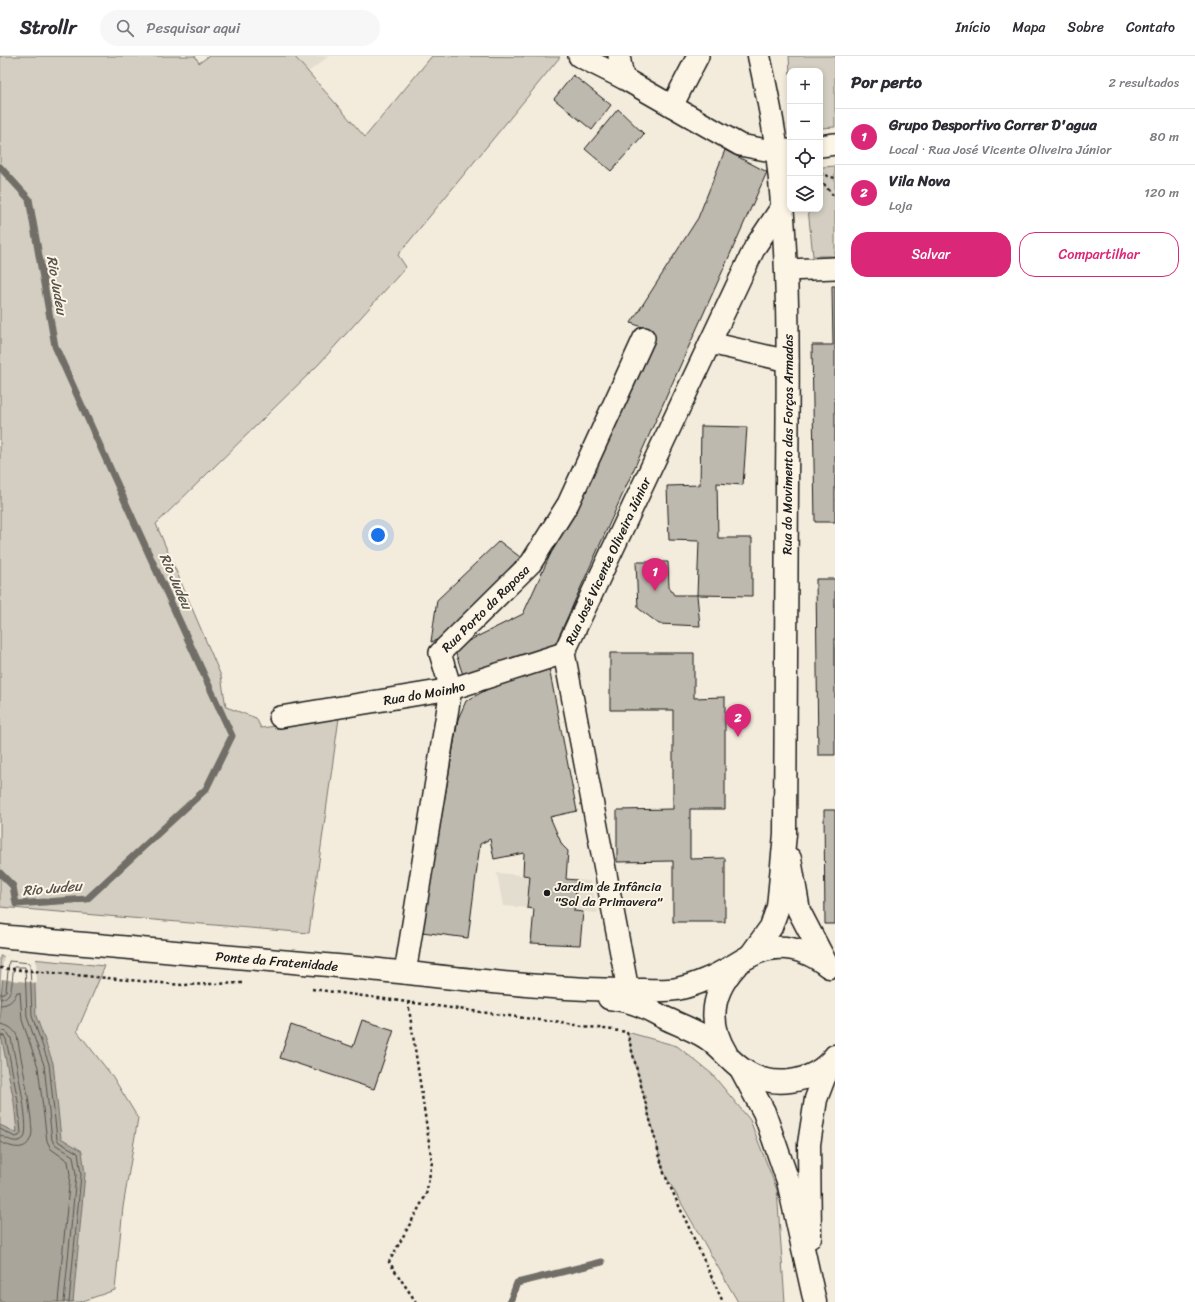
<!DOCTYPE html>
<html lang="pt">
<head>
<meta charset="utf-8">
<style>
	:root { --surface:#fff; --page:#f7f7f7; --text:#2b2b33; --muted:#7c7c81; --line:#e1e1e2; --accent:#db2777 }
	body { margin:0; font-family:Sriracha,sans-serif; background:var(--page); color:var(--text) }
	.controls { position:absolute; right:12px; top:12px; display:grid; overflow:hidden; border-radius:8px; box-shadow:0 2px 6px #0003 }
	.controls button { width:36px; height:36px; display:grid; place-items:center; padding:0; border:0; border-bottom:1px solid var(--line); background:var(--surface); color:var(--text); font:20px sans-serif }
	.you { position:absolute; left:378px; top:479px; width:14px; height:14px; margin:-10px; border:3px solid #fff; border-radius:50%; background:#1a73e8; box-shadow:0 0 0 6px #1a73e833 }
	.badge { display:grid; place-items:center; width:26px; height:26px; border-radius:50%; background:var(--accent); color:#fff; font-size:13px; font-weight:700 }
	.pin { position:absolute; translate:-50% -33px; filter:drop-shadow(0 1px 2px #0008) }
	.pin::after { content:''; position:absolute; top:21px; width:14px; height:12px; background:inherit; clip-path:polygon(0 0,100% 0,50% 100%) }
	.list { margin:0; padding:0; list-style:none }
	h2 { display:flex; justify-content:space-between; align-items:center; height:52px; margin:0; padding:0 16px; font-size:17px }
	h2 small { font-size:13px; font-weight:400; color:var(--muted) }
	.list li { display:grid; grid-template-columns:26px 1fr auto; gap:12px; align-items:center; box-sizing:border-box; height:56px; padding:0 16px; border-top:1px solid var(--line) }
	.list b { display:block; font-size:15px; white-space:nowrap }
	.list p { margin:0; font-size:13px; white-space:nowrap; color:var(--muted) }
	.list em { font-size:13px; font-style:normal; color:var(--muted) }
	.actions { display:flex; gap:8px; padding:12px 16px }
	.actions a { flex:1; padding:9px 0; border:1px solid var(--accent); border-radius:16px; text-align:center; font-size:14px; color:var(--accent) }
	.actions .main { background:var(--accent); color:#fff }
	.icon { flex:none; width:22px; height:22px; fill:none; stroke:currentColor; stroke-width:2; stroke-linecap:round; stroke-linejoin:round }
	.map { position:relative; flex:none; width:835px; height:1246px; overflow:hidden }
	header { display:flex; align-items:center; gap:24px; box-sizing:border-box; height:56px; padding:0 20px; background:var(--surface); border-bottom:1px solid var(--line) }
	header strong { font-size:19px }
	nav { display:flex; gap:22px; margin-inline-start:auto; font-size:14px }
	.search { width:280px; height:36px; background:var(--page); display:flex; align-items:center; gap:10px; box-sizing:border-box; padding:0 14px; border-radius:22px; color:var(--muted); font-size:15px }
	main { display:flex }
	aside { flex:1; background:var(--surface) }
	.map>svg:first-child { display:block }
	.built { fill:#e3ddcf }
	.green { fill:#d3cec1; stroke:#78756e }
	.water { fill:#aaa59b; stroke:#716e68 }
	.pier { fill:#f3ecdd }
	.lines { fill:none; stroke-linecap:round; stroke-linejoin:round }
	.shore { stroke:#55534f; stroke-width:1 }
	.stream { stroke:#716e68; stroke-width:7 }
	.building { fill:#beb9ae; stroke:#1c1c1c }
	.street-casing { stroke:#1c1c1c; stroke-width:24 }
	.secondary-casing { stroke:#1c1c1c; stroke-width:25 }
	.path { stroke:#1c1c1c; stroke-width:2.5; stroke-dasharray:3 3; stroke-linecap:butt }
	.street { stroke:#fcf5e5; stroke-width:21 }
	.secondary { stroke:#fcf5e5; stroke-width:22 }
	.poi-dot { fill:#1c1c1c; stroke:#fcf5e5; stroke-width:1.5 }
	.labels { text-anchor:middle; stroke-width:4; stroke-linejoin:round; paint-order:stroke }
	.street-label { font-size:13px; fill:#1c1c1c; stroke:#fcf5e5 }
	.poi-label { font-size:13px; fill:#1c1c1c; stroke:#fcf5e5; text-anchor:start }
	.water-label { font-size:14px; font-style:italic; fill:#55534f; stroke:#fcf5e5 }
</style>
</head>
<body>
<header>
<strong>Strollr</strong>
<div class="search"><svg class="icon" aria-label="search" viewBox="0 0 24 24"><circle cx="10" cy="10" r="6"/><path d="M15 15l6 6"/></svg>Pesquisar aqui</div>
<nav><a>Início</a><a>Mapa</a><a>Sobre</a><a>Contato</a></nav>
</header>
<main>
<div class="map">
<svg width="835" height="1246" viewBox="0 0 835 1246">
	<rect width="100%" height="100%" fill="#f3ecdd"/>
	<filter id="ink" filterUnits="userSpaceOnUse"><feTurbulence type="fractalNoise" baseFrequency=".025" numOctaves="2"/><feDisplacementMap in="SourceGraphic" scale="8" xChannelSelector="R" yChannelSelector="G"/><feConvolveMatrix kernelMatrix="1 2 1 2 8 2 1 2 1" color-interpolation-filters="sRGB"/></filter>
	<g filter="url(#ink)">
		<path class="built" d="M294 0H329L308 16Z
			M497 817 590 825 598 857 503 850Z"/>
		<path class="green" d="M0 0H195L199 7 209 0H294L365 81 432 0 560 1 398 199 406 211 319 308 156 468 221 620 226 651 256 662 261 672 339 662 309 877 0 851Z
			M789 0H835V71L820 72V15H790V18Z
			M835 110V200H813L808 153H820V113L823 111Z
			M0 900 105 910 77 975 113 1021 138 1062 123 1151 115 1234 80 1246H0Z
			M627 976 677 990 712 1018 750 1064 777 1134 785 1246H738L664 1117Z"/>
		<path class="water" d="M5 900 34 903 36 960 53 1007 61 1082 82 1095 85 1118 73 1246H0V1069L17 1077 14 1046 0 974V952Z"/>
		<path class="pier" d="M4 899 36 902 37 927 1 923Z"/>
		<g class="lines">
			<path class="shore" d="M0 938H4L6 935 9 905 30 907 32 960 49 1008 57 1083 59 1086 78 1097 81 1119 69 1246
				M0 943C15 942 11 922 14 911H25L27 961 44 1009 52 1084 56 1089 73 1100 76 1119 64 1246
				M0 949C9 949 14 944 17 936H20L22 964 38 1011 47 1085 51 1093 68 1105 70 1119 58 1246
				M0 968C8 969 14 973 17 980 22 1008 28 1035 31 1063 31 1069 33 1075 31 1081 26 1097 11 1091 0 1086
				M0 974 7 976 11 982C14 1000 31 1069 24 1082 16 1089 8 1083 0 1079
				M0 979 4 980 6 983 18 1045 21 1077 19 1080 15 1081 0 1073"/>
			<path class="stream" d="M0 111 29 143 55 290 137 472 232 680 206 733 87 843 16 848 13 830 0 817
				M510 1246 517 1227 602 1206"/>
		</g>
		<path class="building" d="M573 19 611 49 592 74 554 43Z
			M618 53 644 78 611 115 585 93Z
			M725 94 767 116 555 589 463 619 454 592 523 558 653 275 631 267 698 162Z
			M832 230H835V466H815L812 289H833Z
			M701 370 747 371 743 429 717 427 718 482H752V540L697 539 699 485 669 484 667 430 700 429Z
			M499 485 524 504 452 579 431 586 437 544Z
			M636 506H668L669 531 674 539H697L700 570 659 568 638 552Z
			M816 523H835V699H818Z
			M610 597H694V642L725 641V753H690V803L725 802V866H673V805L617 806V754L673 753V654H610Z
			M549 612 577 755 550 761 562 789 568 795 566 823 577 824 574 855 583 856 580 889 531 887 534 853 527 852 530 820 523 819 524 797 494 803 490 783 480 788 468 882 422 876 458 663 466 645 488 633Z
			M824 754H835V868H825Z
			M362 964 394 974 374 1033 280 1002 291 969 353 991Z"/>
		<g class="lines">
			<defs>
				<g id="street">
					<path d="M579 0 623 22 740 89 777 96 790 94"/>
					<path d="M619 0 623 22"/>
					<path d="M672 50 698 0"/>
					<path d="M820 90 835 88"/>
					<path d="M787 214 835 212"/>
					<path d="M710 287 788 305"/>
					<path id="s1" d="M280 661 451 633 564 597"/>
					<path id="s2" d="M405 917 451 633 440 597 531 507 568 448 644 282"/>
					<path id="s3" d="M628 934 564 597 755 191 783 149"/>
				</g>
				<g id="secondary">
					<path d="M790 803 799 855 827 909"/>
					<path id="s4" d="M0 880C120 892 240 901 359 912 453 921 549 935 643 934 654 934 666 935 677 933 686 931 696 928 705 924 721 918 735 908 750 900 777 885 805 892 829 911"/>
					<path id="s5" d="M750 900 771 871 778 851 785 778C786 660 786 543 787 425 788 315 790 206 777 96 773 64 766 32 759 0"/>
					<path d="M609 942C617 943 625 944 633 947 643 950 654 956 663 961 677 968 692 973 705 981 719 990 729 1004 742 1013 771 1034 813 1028 835 1000"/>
					<path d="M726 997C707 966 712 936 736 910"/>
					<path d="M741 1013 764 1056 788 1125 815 1246"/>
					<path d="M810 1181 809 1088 816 1043 830 1006"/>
				</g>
			</defs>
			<use href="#street" class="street-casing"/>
			<use href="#secondary" class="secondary-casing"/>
			<path class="path" d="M820 118 835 122
				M820 123 835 142
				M0 912 182 929 242 927
				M312 933 627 976 664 1117 723 1246
				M408 946 432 1106 426 1139 389 1206 416 1246"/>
			<use href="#street" class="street"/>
			<use href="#secondary" class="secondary"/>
		</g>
	</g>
	<circle class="poi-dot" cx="547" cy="837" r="4"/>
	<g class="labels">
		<g class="street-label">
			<text dy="5" stroke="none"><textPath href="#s5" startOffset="520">Rua do Movimento das Forças Armadas</textPath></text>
			<text dy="5" stroke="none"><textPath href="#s3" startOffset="445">Rua José Vicente Oliveira Júnior</textPath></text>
			<text dy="5" stroke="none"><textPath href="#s2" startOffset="389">Rua Porto da Raposa</textPath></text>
			<text dy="5" stroke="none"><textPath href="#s1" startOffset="146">Rua do Moinho</textPath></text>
			<text dy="5" stroke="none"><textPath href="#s4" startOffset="278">Ponte da Fratenidade</textPath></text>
		</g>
		<g class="poi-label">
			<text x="555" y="835">Jardim de Infância<tspan x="555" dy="15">"Sol da Primavera"</tspan></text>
		</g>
		<g class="water-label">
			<text transform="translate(57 229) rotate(80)" y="5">Rio Judeu</text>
			<text transform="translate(176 525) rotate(66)" y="5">Rio Judeu</text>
			<text transform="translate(52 832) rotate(-5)" y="5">Rio Judeu</text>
		</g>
	</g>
</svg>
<div class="controls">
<button>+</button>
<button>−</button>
<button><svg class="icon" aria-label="locate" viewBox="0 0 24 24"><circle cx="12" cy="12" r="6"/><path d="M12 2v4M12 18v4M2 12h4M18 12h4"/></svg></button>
<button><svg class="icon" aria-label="layers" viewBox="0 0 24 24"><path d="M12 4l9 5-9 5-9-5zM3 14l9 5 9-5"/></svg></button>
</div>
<div class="you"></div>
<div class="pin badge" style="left:655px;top:535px">1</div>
<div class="pin badge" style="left:738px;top:681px">2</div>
</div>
<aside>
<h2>Por perto<small>2 resultados</small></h2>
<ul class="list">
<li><span class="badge">1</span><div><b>Grupo Desportivo Correr D'agua</b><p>Local · Rua José Vicente Oliveira Júnior</p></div><em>80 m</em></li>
<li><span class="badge">2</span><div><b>Vila Nova</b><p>Loja</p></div><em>120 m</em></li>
</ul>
<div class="actions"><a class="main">Salvar</a><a>Compartilhar</a></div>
</aside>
</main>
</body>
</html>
